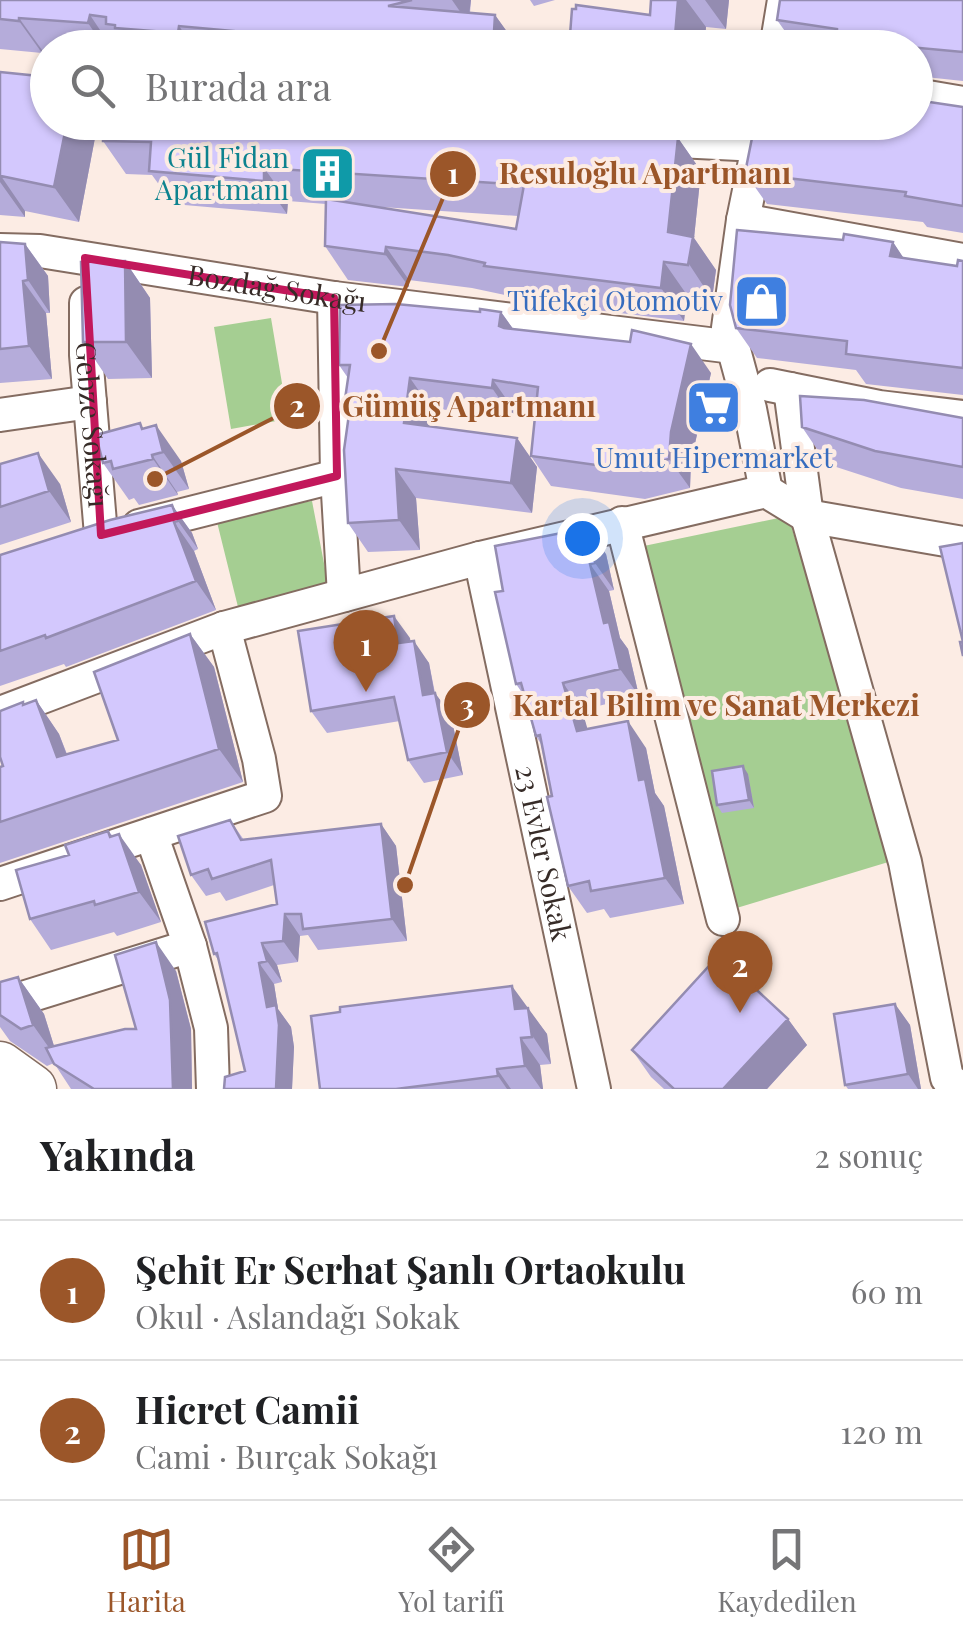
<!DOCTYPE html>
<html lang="tr">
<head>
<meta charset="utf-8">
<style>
	:root { --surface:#fff; --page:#f6f6f6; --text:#202124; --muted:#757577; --line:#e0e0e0; --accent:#9b5629 }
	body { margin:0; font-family:"Playfair Display",serif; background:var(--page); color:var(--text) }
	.you { position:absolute; left:582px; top:538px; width:35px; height:35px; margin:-25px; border:8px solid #fff; border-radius:50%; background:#1a73e8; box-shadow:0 0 0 15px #1a73e833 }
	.badge { display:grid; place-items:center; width:65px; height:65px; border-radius:50%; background:var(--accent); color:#fff; font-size:32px; font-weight:700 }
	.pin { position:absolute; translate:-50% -82px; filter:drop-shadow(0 2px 5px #0008) }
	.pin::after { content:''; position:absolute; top:52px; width:35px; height:30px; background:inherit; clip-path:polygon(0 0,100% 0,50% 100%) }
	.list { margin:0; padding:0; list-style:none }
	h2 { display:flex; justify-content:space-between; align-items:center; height:130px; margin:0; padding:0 40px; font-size:42px }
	h2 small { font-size:32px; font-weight:400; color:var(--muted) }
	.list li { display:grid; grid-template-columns:65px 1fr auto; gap:30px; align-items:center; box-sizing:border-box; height:140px; padding:0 40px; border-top:2px solid var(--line) }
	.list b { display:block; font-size:38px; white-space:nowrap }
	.list p { margin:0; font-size:32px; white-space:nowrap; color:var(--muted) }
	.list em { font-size:32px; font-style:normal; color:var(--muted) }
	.icon { flex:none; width:55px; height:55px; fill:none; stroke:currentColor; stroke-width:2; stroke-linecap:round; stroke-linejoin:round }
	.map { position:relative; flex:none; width:963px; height:1089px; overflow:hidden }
	.search { position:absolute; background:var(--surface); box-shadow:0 2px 8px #0004; left:30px; right:30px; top:30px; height:110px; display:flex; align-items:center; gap:25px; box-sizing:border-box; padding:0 35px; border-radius:55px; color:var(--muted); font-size:38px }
	.sheet { height:410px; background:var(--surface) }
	nav { display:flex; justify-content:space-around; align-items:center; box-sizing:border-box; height:140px; border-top:2px solid var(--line); background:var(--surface); font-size:28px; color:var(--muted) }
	nav a { display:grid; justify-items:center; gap:5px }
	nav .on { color:var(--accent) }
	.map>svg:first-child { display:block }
	.green { fill:#a5ce92 }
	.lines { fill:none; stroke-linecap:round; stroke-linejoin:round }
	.street-casing { stroke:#846c61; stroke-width:36 }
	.secondary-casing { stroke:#846c61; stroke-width:51 }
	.street { stroke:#fff; stroke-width:32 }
	.secondary { stroke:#fff; stroke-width:48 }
	.wall { fill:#b5acda; fill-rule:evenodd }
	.shaded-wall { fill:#948cb1 }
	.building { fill:#d3c8fd; stroke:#948cb1; stroke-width:2.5 }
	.marked { fill:none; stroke:#c2185b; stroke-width:8; stroke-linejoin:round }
	.labels { text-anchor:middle; stroke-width:8; stroke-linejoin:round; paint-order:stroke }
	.culture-label { font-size:28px; fill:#0d838f; stroke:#fcece4; text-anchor:end }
	.street-label { font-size:28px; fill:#372c28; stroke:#fcece4 }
	.shop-label { font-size:28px; fill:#366cbe; stroke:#fcece4; text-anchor:end }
	.leader { fill:none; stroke:#9b5629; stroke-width:4 }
	.callout-dot { fill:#9b5629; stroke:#fcece4; stroke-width:4 }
	.mark-label { font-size:30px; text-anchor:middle; font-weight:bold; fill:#fff }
	.callout-label { font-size:30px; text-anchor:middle; font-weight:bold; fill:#9b5629; stroke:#fcece4; stroke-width:8; stroke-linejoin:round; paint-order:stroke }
</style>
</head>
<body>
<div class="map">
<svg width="963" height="1089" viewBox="0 0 963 1089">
	<rect width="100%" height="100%" fill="#fcece4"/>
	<path class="green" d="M271 318 288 419 231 429 214 327Z
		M312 501 328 584 239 611 216 518Z
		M788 516 895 860 730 910 639 547Z"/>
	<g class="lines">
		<defs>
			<g id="street">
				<path d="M776 48 784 0"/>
				<path d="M916 95 963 103"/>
				<path d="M763 122 743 220 728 328 750 409 766 491"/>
				<path d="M637 139 759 145"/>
				<path d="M743 220 963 260"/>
				<path id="s1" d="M0 250 40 251 334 298 733 347"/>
				<path d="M334 298 337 476 344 595"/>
				<path id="s2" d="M86 303V355L101 535"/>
				<path d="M770 385 879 407 963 417"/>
				<path d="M790 389 807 516 905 862 947 1078 961 1089"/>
				<path d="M0 415 90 402"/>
				<path d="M622 523 723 919"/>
				<path d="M139 526 337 476"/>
				<path id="s3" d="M480 558 594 1089"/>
				<path d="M0 713 224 628 480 558 766 491 807 516 963 543"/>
				<path d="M0 884 265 796 259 759 224 628"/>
				<path d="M190 946 211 1028 213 1089"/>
				<path d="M0 1005 190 946 151 834"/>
			</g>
			<path id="secondary" d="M0 1066 32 1089"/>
		</defs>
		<use href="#street" class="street-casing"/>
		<use href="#secondary" class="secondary-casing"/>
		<use href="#street" class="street"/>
		<use href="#secondary" class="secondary"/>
	</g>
	<path class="wall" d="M0 0H471L470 13 495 15 518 48H48V51L42 50V53L0 49Z
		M530 0H555L534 6Z
		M651 0H729L726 29 706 27 704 48H569L650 15Z
		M963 0V81L916 76V48H797L777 20Z
		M0 72 48 122H98L79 222 25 211V217L0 215Z
		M963 107V233L927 227 923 222 767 204 745 173Z
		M574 123 579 132 678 138 701 171 694 238 716 270 712 299 687 295 684 321 508 299 505 295 472 288 409 280V287L348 280 325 246 326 204 288 201 287 214 173 204 152 175 126 174 103 141ZM381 207 518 216 516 229Z
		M843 240 893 242 903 258 957 266 963 261V395L866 384 856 370 757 358 736 328Z
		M0 242 25 244 48 276 50 313H46L52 379 0 383Z
		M125 261 150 298 152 378 108 379 83 342Z
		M480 312H501L513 329 711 373 691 461 690 488 645 499 551 486 531 456 535 413 514 410 513 418 431 408 428 426 517 438 537 467 532 513 416 498 420 550 368 552 348 523 349 412 344 406 348 378 339 365Z
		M963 418V499L901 488 827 464 802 427Z
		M144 428 181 461 189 489 177 492 178 495 139 505 134 498 129 500 103 463Z
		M0 464 60 484 71 522 0 545Z
		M172 505 192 533 198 549 194 551 216 610 66 667 64 664 0 686V555Z
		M606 554 614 590 609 591 620 638 628 649 639 696 582 710 587 729 646 748 655 793 664 806 684 904 610 918 604 909 587 913 568 886 541 744 536 736 525 697 516 684 503 591Z
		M190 634 214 667 243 782 0 863V767L3 766 24 705 36 700 59 734 67 754 118 740Z
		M410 638V641L429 663 435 693 451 715 463 775 424 783 408 760 400 721 327 733 311 711Z
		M748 774 754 808 722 813 717 805Z
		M230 820 244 840 381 824 396 846 407 941 318 950 308 935 300 936 298 962 277 965 282 982 274 984 278 1009 291 1027 294 1047 292 1089H224L245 1071 219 961 214 954 277 904 274 885 226 901 220 892 206 896 191 875Z
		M108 831 141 865 161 922 117 936 114 932 51 950 30 919 69 855Z
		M176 971 191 1029 192 1089H71L54 1063 47 1066 10 1041 0 1027V982L18 977 44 1014 54 1046 136 1029Z
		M895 1004 910 1025 921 1089H848L845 1085Z
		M527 1008 547 1034 551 1064 540 1065 543 1089H320Z
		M788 1019 807 1045 767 1089H664L651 1077 632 1050Z"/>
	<path class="shaded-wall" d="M452 0H471L468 23Z
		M678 0H686L706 27 704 48H680L675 36Z
		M705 0H729L726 29Z
		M90 15 112 48H105L88 23Z
		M495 15 518 47V48H493Z
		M19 18 42 50V53L19 21Z
		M179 26 194 48H188L178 33Z
		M67 122H98L79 222 54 187Z
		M678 138 701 171 694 238 716 270 712 299 668 232Z
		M264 168 288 201 287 214 264 181Z
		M1 176 25 211V217L0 182Z
		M893 242 913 272 890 256Z
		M25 244 48 276 50 313 28 280Z
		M386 247 409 280V287L385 254Z
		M125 261 150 298 152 378 126 342Z
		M664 262 687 295 684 321 661 288Z
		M23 281 46 313 52 379 29 346Z
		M501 312 522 341 499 326Z
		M691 344 711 373 691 461 690 488 669 459 671 432Z
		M410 378 431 408 424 453 404 423Z
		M493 380 514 410 513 418 492 388Z
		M156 425 181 461 189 489 163 452Z
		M517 438 537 467 532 513 511 483Z
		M38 453 60 484 71 522 49 491Z
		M152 455 177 492 178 495 153 459Z
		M396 469 416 498 420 550 399 520Z
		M172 505 192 533 198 549 178 521Z
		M174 522 194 551 216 610 196 581Z
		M587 528 606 554 614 590 595 563Z
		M590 564 609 591 620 638 628 649 639 696 620 669 604 623Z
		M394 616 410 638 414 666 398 643Z
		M190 634 214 667 243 782 219 749Z
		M414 641 429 663 439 718 423 695Z
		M563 683 582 710 596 758 577 731Z
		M435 693 451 715 463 775 447 752Z
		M36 700 59 734 80 790 57 757Z
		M628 721 646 748 655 793 664 806 684 904 665 878 639 780Z
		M743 766 748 774 754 808 749 800Z
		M381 824 396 846 407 941 392 919Z
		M108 831 128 859 119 834 141 865 161 922 139 892Z
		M285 914 300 936 298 962 283 941Z
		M156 942 176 971 191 1029 192 1089H173Z
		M262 943 277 965 282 982 267 961Z
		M259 963 274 984 278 1009 291 1027 294 1047 292 1089H276L267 1007Z
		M18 977 44 1014 59 1062 33 1025Z
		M512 986 547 1034 551 1064 515 1009Z
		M895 1004 910 1025 921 1089H918L908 1074Z
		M788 1019 807 1045 767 1089H723Z
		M521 1038 540 1065 543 1089H541L525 1066Z
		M497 1069 511 1089H507L498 1076Z"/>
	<path class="building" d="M0 0H412L388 6 495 15 493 48H338L255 33 179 26 178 33 115 28V25L106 24V17L90 15 88 23 19 18V21L0 19Z
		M651 0H678L675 36 681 37 680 48H569L572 9H576V5L650 15Z
		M780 0H963V52L887 45 889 37 837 35V29L777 20Z
		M0 72 48 77V122H67L54 187 1 176 0 182Z
		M916 100 963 107V206L905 196 906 192 745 173 753 133H756L758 122H916Z
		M103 122H551L574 123 573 131 678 138 668 232 693 237 688 265 664 262 661 288 484 266 485 263 448 255 386 247 385 254 325 246 326 199 516 229 524 185 264 168V181L149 171 151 142 103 141Z
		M737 230 843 240 844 234 893 242 890 256 957 266 958 260 963 261V368L846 354 847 341 736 328 730 305Z
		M0 242 25 244 28 280 23 281 29 346 0 349Z
		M125 261 126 342H83L81 262Z
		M396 304 480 312V309L501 312 499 326 504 328 630 342 632 330 691 344 671 432 669 459 625 469 531 456 538 387 493 380 492 388 410 378 404 423 517 438 511 483 396 469 399 520 348 523 344 450 350 407 344 406 350 365H339L340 305Z
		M800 396 864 400 963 418V467L875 451 802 427Z
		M140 423 142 429 156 425 163 452 152 455 153 459 113 469 111 461 103 463 96 435Z
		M38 453 49 491 0 507V464Z
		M172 505 178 521 174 522 196 581 46 638 45 635 0 651V555L110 520Z
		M587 528 595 563 590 564 604 623 609 622 620 669 563 683 577 731 628 721 639 780 645 779 665 878 591 891 589 881 568 886 547 797 552 796 540 735 536 736 521 683 516 684 495 592 503 591 495 546Z
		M963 543V656L960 642H963L940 547Z
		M394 616 398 643 414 641 423 695 435 693 447 752 408 760 394 697 311 711 298 631Z
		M190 634 219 749 0 822V767L3 766 0 757V711L23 702V705L36 700 57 757 118 740 94 672Z
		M743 766 749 800 717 805 712 771Z
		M230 820 241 840 381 824 392 919 303 929 301 914H285L283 941 262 943 267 961 259 963 267 1007 276 1005 279 1025 276 1089H224L225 1077 245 1071 217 953 214 954 205 922 277 904 271 860 212 879 208 869 191 875 178 836Z
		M108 831 110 837 119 834 139 892 95 905 94 901 30 919 16 870 69 855 65 845Z
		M156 942 170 1000 173 1089H94L54 1064 46 1048 125 1029H136L115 955Z
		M719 955 788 1019 723 1089H674L632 1050Z
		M18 977 33 1025 21 1029 0 1015V982Z
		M512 986 515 1009 528 1008 532 1037 521 1038 525 1066 497 1069 498 1076 396 1089H320L311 1016 340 1012V1007Z
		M895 1004 908 1074 845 1085 834 1014Z"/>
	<path class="marked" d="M85 258 334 298 337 476 101 535Z"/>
	<defs>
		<symbol id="building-square" viewBox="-11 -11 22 22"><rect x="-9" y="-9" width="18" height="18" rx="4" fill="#0f9aa8" stroke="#fcece4"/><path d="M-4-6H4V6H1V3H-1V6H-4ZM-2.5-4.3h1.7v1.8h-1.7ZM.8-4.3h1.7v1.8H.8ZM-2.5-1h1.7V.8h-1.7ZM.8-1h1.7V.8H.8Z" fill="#fff"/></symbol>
		<symbol id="shop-square" viewBox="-11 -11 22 22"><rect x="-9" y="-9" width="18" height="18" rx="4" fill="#3f7fe0" stroke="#fcece4"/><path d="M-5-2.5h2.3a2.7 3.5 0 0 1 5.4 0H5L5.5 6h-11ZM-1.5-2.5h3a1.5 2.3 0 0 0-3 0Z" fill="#fff"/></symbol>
		<symbol id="supermarket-square" viewBox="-11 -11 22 22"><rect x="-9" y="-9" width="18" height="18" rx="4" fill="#3f7fe0" stroke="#fcece4"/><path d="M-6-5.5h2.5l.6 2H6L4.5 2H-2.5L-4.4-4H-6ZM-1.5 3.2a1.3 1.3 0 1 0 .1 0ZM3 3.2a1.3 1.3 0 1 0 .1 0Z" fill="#fff"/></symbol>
	</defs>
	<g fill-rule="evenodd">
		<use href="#building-square" x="296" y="142" width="63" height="63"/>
		<use href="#shop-square" x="730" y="270" width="63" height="63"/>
		<use href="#supermarket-square" x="682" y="376" width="63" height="63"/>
	</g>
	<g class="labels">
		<g class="culture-label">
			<text x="289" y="168">Gül Fidan<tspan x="289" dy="32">Apartmanı</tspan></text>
		</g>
		<g class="street-label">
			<text dy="10" stroke="none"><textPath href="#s1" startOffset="280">Bozdağ Sokağı</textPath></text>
			<text dy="10" stroke="none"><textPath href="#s2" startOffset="122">Gebze Sokağı</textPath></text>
			<text dy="10" stroke="none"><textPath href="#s3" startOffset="302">23 Evler Sokak</textPath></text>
		</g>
		<g class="shop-label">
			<text x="723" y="311">Tüfekçi Otomotiv</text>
			<text x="714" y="468" text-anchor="middle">Umut Hipermarket</text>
		</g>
	</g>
	<path class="leader" d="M379 351L453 174M155 479L297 406M405 885L467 705"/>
	<g class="callout-dot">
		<circle cx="379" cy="351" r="10"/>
		<circle cx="155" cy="479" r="10"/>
		<circle cx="405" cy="885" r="10"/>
		<circle cx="453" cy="174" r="25"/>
		<circle cx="297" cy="406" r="25"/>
		<circle cx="467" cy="705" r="25"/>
	</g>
	<g class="mark-label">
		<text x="453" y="184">1</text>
		<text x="297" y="417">2</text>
		<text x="467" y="716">3</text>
	</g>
	<g class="callout-label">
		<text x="645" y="184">Resuloğlu Apartmanı</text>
		<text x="469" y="417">Gümüş Apartmanı</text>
		<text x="716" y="716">Kartal Bilim ve Sanat Merkezi</text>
	</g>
</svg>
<div class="you"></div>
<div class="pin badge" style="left:366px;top:692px">1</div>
<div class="pin badge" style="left:740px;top:1013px">2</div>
<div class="search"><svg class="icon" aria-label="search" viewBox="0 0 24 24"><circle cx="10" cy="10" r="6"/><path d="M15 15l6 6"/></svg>Burada ara</div>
</div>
<section class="sheet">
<h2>Yakında<small>2 sonuç</small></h2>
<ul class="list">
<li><span class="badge">1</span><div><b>Şehit Er Serhat Şanlı Ortaokulu</b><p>Okul · Aslandağı Sokak</p></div><em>60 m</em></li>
<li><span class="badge">2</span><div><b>Hicret Camii</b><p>Cami · Burçak Sokağı</p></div><em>120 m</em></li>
</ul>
</section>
<nav>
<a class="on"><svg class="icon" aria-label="map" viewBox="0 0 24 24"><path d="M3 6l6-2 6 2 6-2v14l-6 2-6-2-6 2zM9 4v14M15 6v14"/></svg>Harita</a>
<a><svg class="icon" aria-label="directions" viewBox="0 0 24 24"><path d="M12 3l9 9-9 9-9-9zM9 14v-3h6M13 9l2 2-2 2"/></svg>Yol tarifi</a>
<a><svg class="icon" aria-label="saved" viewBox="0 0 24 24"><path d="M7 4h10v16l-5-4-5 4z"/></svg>Kaydedilen</a>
</nav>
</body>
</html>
